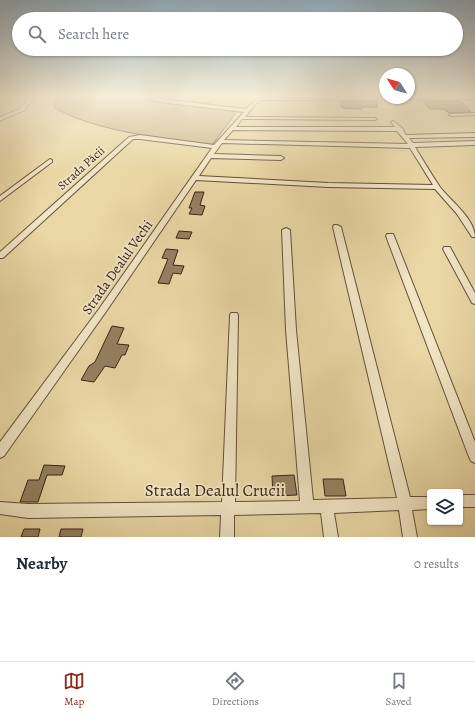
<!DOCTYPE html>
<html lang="en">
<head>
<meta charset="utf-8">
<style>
	:root { --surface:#fff; --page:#f2f2f3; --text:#1f2937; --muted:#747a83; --line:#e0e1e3; --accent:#8f2418 }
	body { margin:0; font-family:Alegreya,serif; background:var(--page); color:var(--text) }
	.controls { position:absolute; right:12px; bottom:12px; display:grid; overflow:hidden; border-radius:4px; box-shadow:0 1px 3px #0004 }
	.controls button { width:36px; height:36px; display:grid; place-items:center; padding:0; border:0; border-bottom:1px solid var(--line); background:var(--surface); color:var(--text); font:20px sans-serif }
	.compass { position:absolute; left:379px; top:68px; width:36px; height:36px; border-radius:50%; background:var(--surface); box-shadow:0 1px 3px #0004; rotate:306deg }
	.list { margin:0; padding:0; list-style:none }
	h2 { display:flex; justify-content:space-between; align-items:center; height:52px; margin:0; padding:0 16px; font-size:17px }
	h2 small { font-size:13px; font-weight:400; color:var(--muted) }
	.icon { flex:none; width:22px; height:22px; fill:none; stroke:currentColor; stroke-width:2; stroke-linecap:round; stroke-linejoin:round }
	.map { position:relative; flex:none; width:475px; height:537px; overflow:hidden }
	.search { position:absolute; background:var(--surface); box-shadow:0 1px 3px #0004; left:12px; right:12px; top:12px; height:44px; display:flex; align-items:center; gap:10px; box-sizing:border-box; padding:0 14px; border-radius:22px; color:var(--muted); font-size:15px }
	.sheet { height:124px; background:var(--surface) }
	nav { display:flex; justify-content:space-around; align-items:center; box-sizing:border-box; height:56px; border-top:1px solid var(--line); background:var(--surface); font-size:11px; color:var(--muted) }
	nav a { display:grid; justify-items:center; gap:2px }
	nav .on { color:var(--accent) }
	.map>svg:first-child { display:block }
	.green { fill:#cbb88d; stroke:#826e52 }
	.building { fill:#948161; stroke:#382318 }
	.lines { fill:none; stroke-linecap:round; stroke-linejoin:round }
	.street-casing { stroke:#64503b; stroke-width:2 }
	.secondary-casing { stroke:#382318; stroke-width:1 }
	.street { fill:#f1e5c4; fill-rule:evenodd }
	.secondary { fill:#f1e5c4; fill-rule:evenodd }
	.labels { text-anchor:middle; stroke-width:3.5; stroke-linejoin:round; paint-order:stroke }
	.far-street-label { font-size:12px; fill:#382318; stroke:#f1e5c4 }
	.street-label { font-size:14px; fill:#382318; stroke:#f1e5c4 }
	.near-street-label { font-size:17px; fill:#382318; stroke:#f1e5c4 }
</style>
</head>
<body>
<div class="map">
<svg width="475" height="537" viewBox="0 0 475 537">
	<rect width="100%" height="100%" fill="#e9d7a5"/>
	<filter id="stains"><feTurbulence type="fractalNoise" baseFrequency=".005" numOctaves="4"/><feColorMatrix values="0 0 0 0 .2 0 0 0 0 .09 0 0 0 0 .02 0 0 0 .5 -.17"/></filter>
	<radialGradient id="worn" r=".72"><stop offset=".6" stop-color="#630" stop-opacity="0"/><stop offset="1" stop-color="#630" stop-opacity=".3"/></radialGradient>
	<path class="green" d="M155 97H218L211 104Z
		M66 98H126L238 110 212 145C164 138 97 132 55 108L54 103 56 100Z"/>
	<path class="building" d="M340 101H377V107H362V109L342 108Z
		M429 101H461L471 112 449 113 444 109H430L423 102Z
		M195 192H204L200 205 205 206 202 215 189 214 192 208H189Z
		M179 231 192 232 189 239 176 238Z
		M166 249 178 250 173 265 184 266 181 274 173 273 169 284 158 283 168 259 162 258Z
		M112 326 124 328 117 344 129 345 125 355H122L115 368 105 366 94 382 81 380 89 366 95 362Z
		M44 465 65 466 62 475H47L38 502H20L28 480H39Z
		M294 475 297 495 273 496 272 476Z
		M323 479H343L346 496H325Z
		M24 529H40L38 537H21Z
		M61 529H83L81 537H59Z"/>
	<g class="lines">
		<defs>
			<path id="street" d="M144 97 246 109 258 98 475 97V99L259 100 245 117 375 118 377 119 375 120 242 119 236 127H395L391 122 393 121 402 128 406 135 475 133V137L409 138 413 143 475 141V145L415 147C423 160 431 174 440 187 451 201 475 219 475 237H472L457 214 435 189 328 187 196 180 105 313 4 456 0 458V442L99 309 212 148 140 139H133L3 258H0V252L129 137 140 135 214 145 244 112 159 102ZM233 130 397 131 408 144 224 140ZM222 143 410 148 433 185 328 183 199 176 211 158 281 160 284 158 281 156 214 154Z
				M475 113V115L451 116 449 115 451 114Z
				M50 159 52 160V162L0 201V196Z
				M334 225H337L341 227 410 497H430V509L412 510 417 537H403L399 510 334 513 338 537H324L321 513 234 515V537H220L221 515 28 518 0 514V502L28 504 222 502 230 315 231 313H237L238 315 235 502 300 501 286 330 282 230 286 228 290 230 296 330 313 500 397 498 333 227Z
				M387 234H393L394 236 475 442V463L471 461 469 457 386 236Z
				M444 247H450L451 249 475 293V304L472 303 471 301 443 249Z
				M460 495H475V507H460Z"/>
			<path id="secondary" d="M28 97H34L25 110 0 121V117L21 108Z"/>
		</defs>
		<use href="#street" class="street-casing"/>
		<use href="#secondary" class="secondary-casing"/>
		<use href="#street" class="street"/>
		<use href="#secondary" class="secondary"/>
	</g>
	<linearGradient id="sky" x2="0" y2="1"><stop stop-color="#90aaba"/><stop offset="0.56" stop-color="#f5edd6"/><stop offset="1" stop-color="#f5edd6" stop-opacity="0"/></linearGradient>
	<rect width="475" height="172" fill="url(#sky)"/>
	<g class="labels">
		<g class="far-street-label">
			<text transform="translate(81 168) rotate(-42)" y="4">Strada Păcii</text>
		</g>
		<g class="street-label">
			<text transform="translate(117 267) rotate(-55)" y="5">Strada Dealul Vechi</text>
		</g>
		<g class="near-street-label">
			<text x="215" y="496">Strada Dealul Crucii</text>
		</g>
	</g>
	<rect width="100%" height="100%" filter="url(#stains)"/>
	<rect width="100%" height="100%" fill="url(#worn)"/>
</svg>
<div class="controls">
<button><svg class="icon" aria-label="layers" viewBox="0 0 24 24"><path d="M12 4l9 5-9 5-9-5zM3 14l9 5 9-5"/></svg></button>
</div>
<svg class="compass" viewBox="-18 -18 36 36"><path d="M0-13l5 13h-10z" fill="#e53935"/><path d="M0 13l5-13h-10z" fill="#747a83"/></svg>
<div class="search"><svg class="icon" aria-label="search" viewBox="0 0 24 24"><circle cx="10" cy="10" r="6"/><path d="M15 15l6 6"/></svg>Search here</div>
</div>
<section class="sheet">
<h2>Nearby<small>0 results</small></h2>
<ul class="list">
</ul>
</section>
<nav>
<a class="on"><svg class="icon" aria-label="map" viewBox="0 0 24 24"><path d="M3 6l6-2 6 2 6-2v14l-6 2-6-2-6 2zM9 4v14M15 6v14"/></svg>Map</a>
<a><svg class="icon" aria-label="directions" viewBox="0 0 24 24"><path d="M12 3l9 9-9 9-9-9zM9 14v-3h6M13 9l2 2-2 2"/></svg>Directions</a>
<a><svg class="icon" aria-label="saved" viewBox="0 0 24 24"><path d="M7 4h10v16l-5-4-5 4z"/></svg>Saved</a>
</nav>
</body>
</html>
